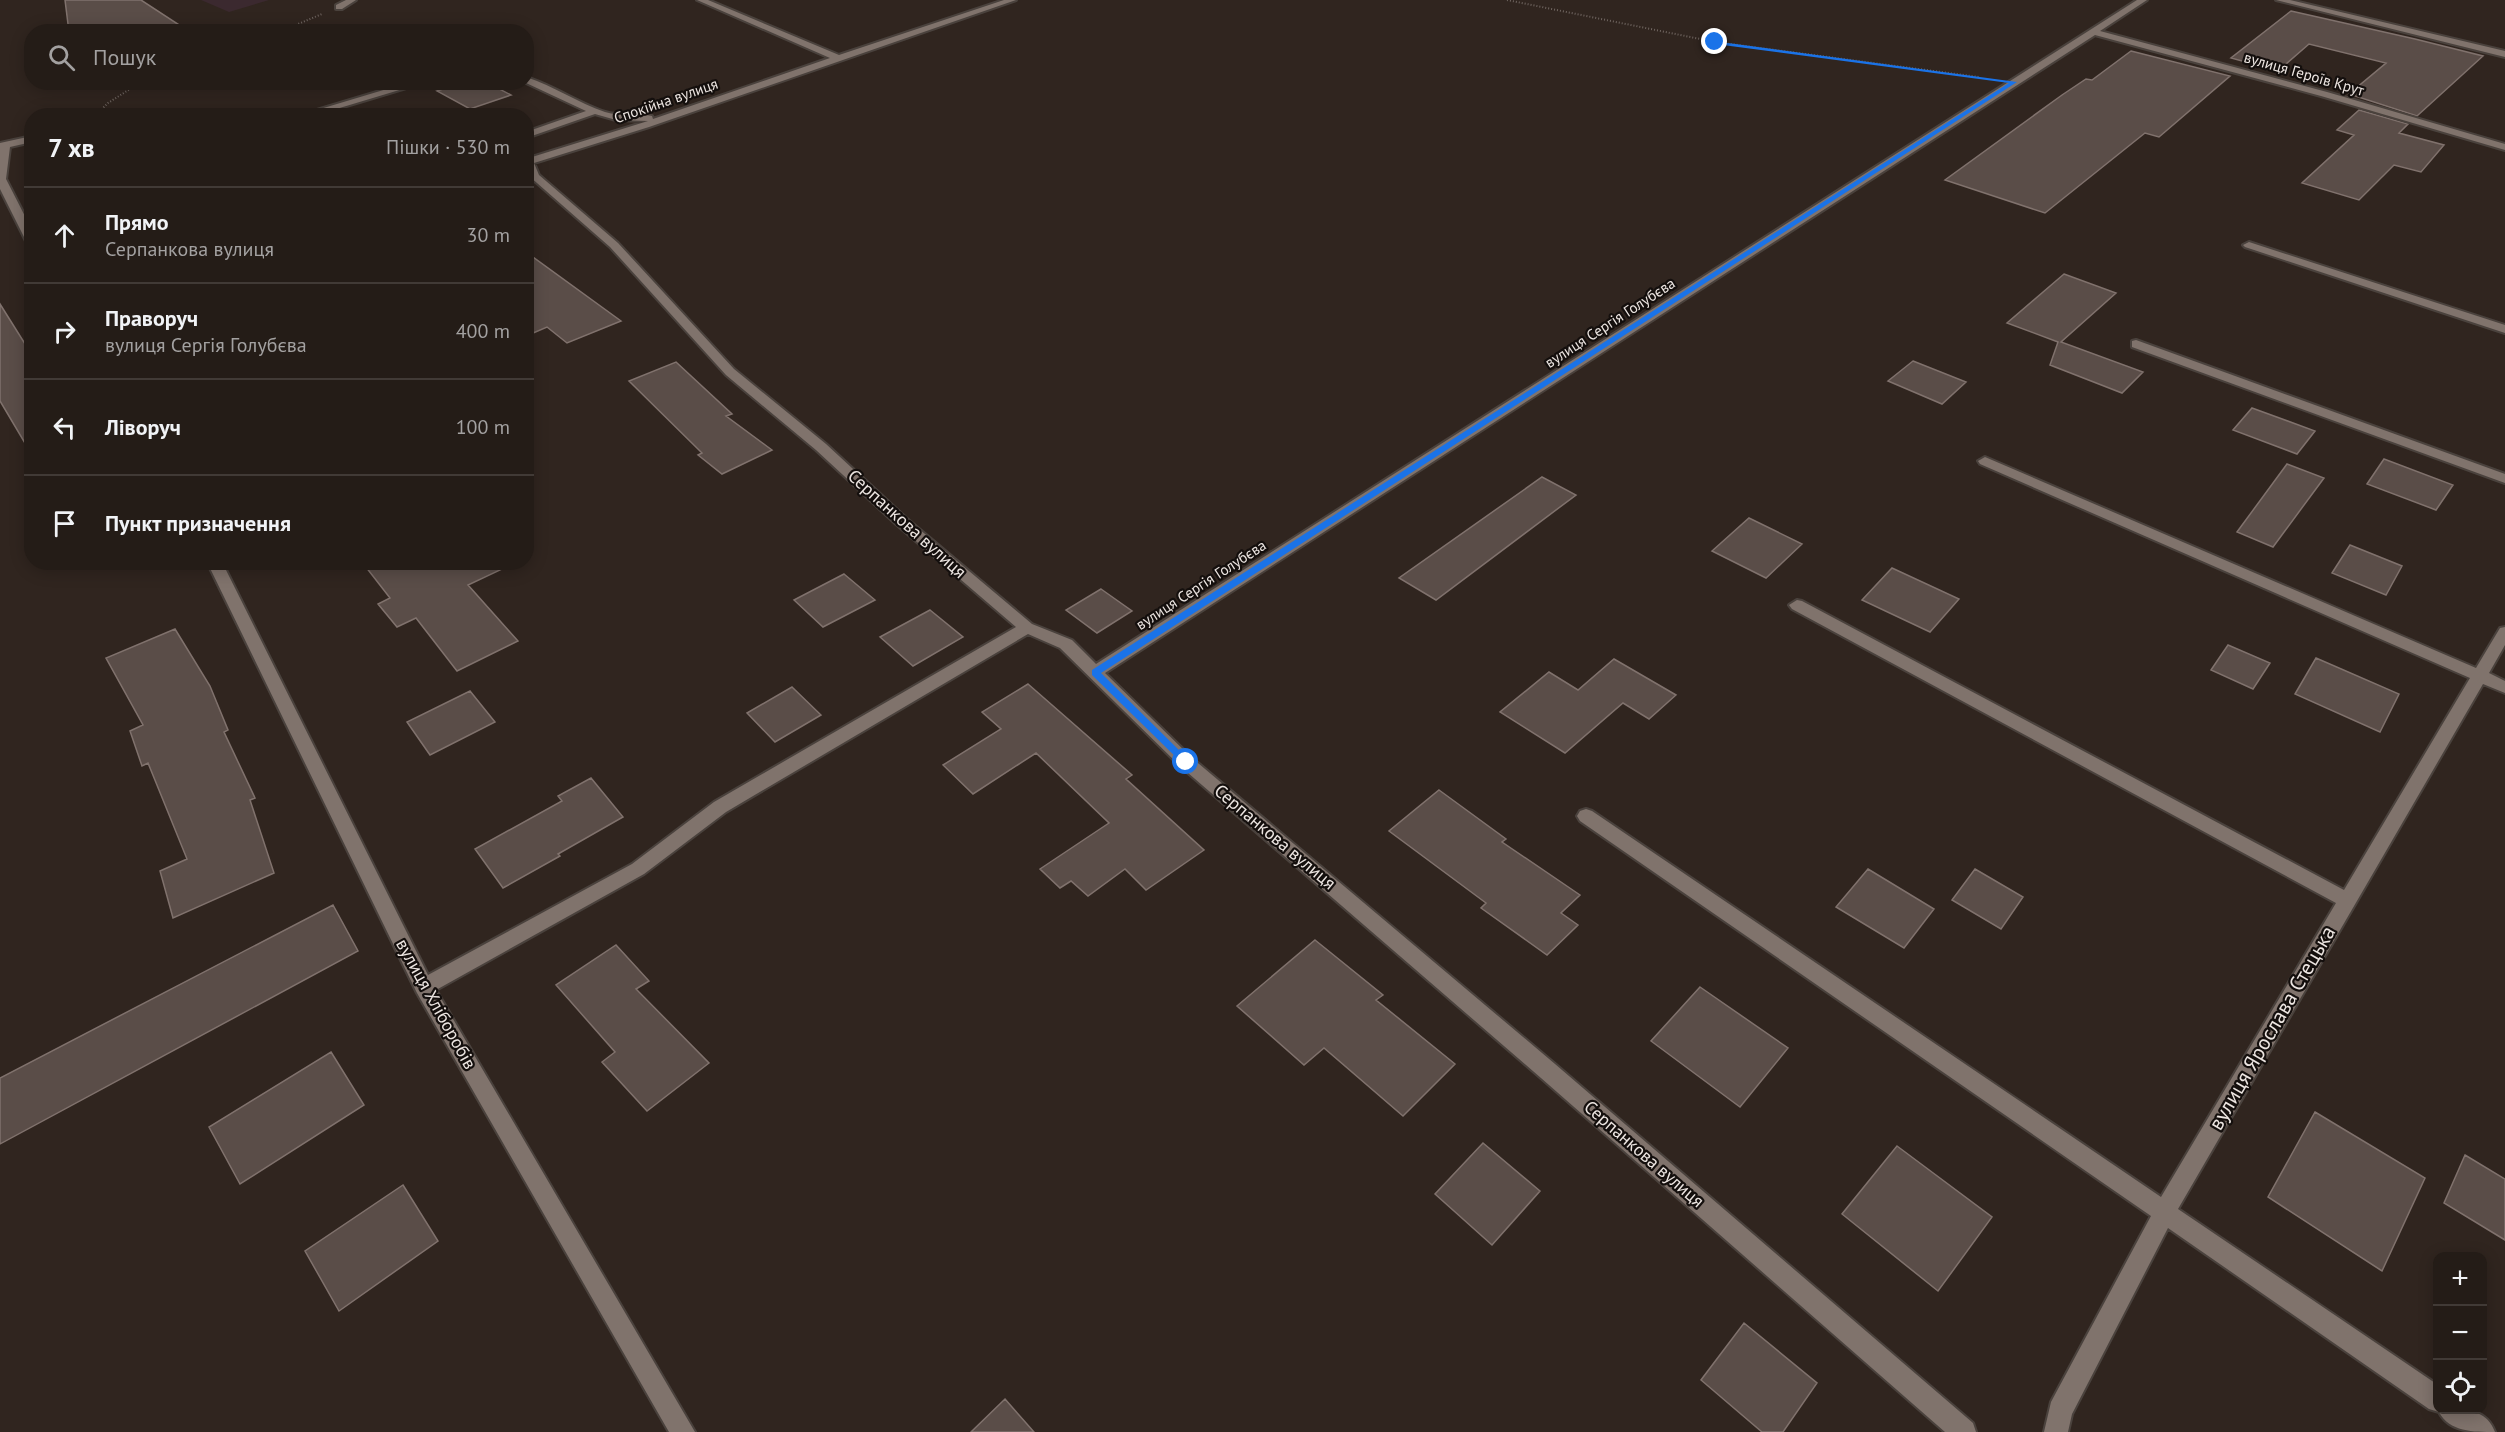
<!DOCTYPE html>
<html lang="uk">
<head>
<meta charset="utf-8">
<style>
	:root { --surface:#241c17; --page:#302924; --text:#f1f3f6; --muted:#a3a1a1; --line:#413a36 }
	body { margin:0; font-family:"PT Sans",sans-serif; background:var(--page); color:var(--text) }
	.controls { position:absolute; right:18px; bottom:18px; display:grid; overflow:hidden; border-radius:12px; box-shadow:0 3px 15px #0003 }
	.controls button { width:54px; height:54px; display:grid; place-items:center; padding:0; border:0; border-bottom:2px solid var(--line); background:var(--surface); color:var(--text); font:30px sans-serif }
	.stop { position:absolute; width:18px; height:18px; margin:-14px; border:4px solid #1a73e8; border-radius:50%; background:#fff }
	.stop.end { background:#1a73e8; border-color:#fff; box-shadow:0 2px 6px #0008 }
	.list { margin:0; padding:0; list-style:none }
	h2 { display:flex; justify-content:space-between; align-items:center; height:78px; margin:0; padding:0 24px; font-size:26px }
	h2 small { font-size:20px; font-weight:400; color:var(--muted) }
	.list li { display:grid; grid-template-columns:39px 1fr auto; gap:18px; align-items:center; box-sizing:border-box; height:96px; padding:0 24px; border-top:2px solid var(--line) }
	.list b { display:block; font-size:22px; white-space:nowrap }
	.list p { margin:0; font-size:20px; white-space:nowrap; color:var(--muted) }
	.list em { font-size:20px; font-style:normal; color:var(--muted) }
	.icon { flex:none; width:33px; height:33px; fill:none; stroke:currentColor; stroke-width:2; stroke-linecap:round; stroke-linejoin:round }
	.map { position:relative; flex:none; width:2505px; height:1432px; overflow:hidden }
	.search { position:absolute; background:var(--surface); box-shadow:0 3px 15px #0003; left:24px; top:24px; width:510px; height:66px; display:flex; align-items:center; gap:15px; box-sizing:border-box; padding:0 21px; border-radius:24px; color:var(--muted); font-size:22px }
	.panel { position:absolute; background:var(--surface); box-shadow:0 3px 15px #0003; left:24px; top:108px; width:510px; height:462px; border-radius:24px }
	.map>svg:first-child { display:block }
	.education { fill:#3b292f }
	.building { fill:#5a4d48; stroke:#80726d; stroke-width:1.5 }
	.lines { fill:none; stroke-linecap:round; stroke-linejoin:round }
	.minor-casing { stroke:#4a423d; stroke-width:4 }
	.path { stroke:#6f6560; stroke-width:2; stroke-dasharray:1 2; stroke-linecap:butt }
	.minor { fill:#80736c; fill-rule:evenodd }
	.route { fill:#1a73e8 }
	.labels { text-anchor:middle; stroke-width:4.5; stroke-linejoin:round; paint-order:stroke }
	.far-street-label { font-size:15px; fill:#ece5e1; stroke:#140f0d }
	.street-label { font-size:18px; fill:#ece5e1; stroke:#140f0d }
	.near-street-label { font-size:21px; fill:#ece5e1; stroke:#140f0d }
</style>
</head>
<body>
<div class="map">
<svg width="2505" height="1432" viewBox="0 0 2505 1432">
	<rect width="100%" height="100%" fill="#30251f"/>
	<path class="education" d="M201 0H269L229 12Z"/>
	<path class="building" d="M65 0H141L190 32H69Z
		M2291 11 2415 39 2483 56 2417 116 2349 94 2386 63 2309 44 2278 71 2231 58Z
		M2131 51 2230 76 2159 137 2145 133 2045 213 1945 180 2062 95 2086 79 2092 80Z
		M464 82H486L511 95 470 109 437 91Z
		M2359 110 2408 124 2399 133 2444 145 2421 172 2394 165 2359 200 2302 183 2354 135 2337 130Z
		M526 252 621 321 567 343 547 327 526 336Z
		M2064 274 2116 293 2061 342 2143 372 2122 393 2050 365 2058 342 2007 323Z
		M0 304 32 355V455L0 401Z
		M1913 361 1966 382 1942 404 1888 381Z
		M676 362 732 414 726 416 772 450 722 474 698 455 702 453 629 381Z
		M2252 408 2315 431 2297 454 2233 430Z
		M2384 459 2453 485 2436 510 2367 484Z
		M2287 464 2324 478 2273 547 2237 532Z
		M1542 477 1576 495 1436 600 1399 578Z
		M1749 518 1802 544 1766 578 1712 551Z
		M2350 545 2402 566 2386 595 2332 573Z
		M362 562H517L468 585 518 641 457 671 416 618 397 627 378 604 390 598Z
		M1892 568 1959 599 1930 632 1862 600Z
		M844 574 875 600 823 627 794 600Z
		M1101 589 1132 611 1097 633 1066 610Z
		M930 610 963 637 913 666 880 637Z
		M175 629 210 686 228 730 224 732 255 798 250 800 274 873 173 918 160 871 187 859 148 763 142 766 130 731 143 725 106 658Z
		M2228 645 2270 663 2253 689 2211 670Z
		M2316 658 2399 694 2380 732 2295 694Z
		M1614 659 1676 695 1649 719 1623 703 1565 753 1500 712 1549 672 1578 690Z
		M1028 684 1132 775 1126 779 1204 850 1146 890 1125 869 1088 896 1071 881 1060 888 1040 869 1109 823 1036 753 973 794 943 765 1001 729 982 712Z
		M792 687 821 715 775 742 747 713Z
		M470 691 495 722 430 755 407 722Z
		M591 778 623 817 558 854 560 856 503 888 475 849 562 801 558 796Z
		M1439 790 1506 839 1502 842 1580 895 1561 913 1578 925 1547 955 1481 908 1486 903 1389 831Z
		M1868 869 1934 909 1904 948 1836 907Z
		M1975 869 2023 897 2001 929 1952 900Z
		M333 905 358 951 0 1144V1078Z
		M1315 940 1383 995 1376 1000 1455 1064 1403 1116 1324 1048 1304 1065 1237 1006Z
		M616 945 649 981 636 989 709 1063 647 1111 602 1062 615 1052 556 985Z
		M1700 987 1788 1048 1740 1107 1651 1041Z
		M331 1052 364 1105 240 1184 209 1127Z
		M2315 1112 2425 1178 2382 1271 2268 1197Z
		M1483 1143 1540 1191 1492 1245 1435 1194Z
		M1897 1146 1992 1217 1938 1291 1842 1214Z
		M2465 1155 2505 1179V1240L2444 1203Z
		M403 1185 438 1241 339 1311 305 1251Z
		M1744 1323 1817 1383 1783 1432H1762L1701 1380Z
		M1005 1399 1034 1432H971Z"/>
	<g class="lines">
		<defs>
			<path id="minor" d="M346 0H356L342 9H336V5Z
				M697 0H708L839 55 1004 0H1016L649 127 534 163 539 175 618 243 734 369 826 444 906 518 1032 624 1072 640 1096 664 2137 0H2147L2100 31 2327 92 2505 144V150L2321 96 2095 35 1105 673 1192 758 1555 1064 1973 1423 1976 1432H1945L1541 1078 1180 766 1060 648 1028 634 726 812 644 874 436 990 695 1432H669L417 993 207 562H222L428 975 632 864 714 802 1016 627 896 524 816 450 726 375 610 247 529 176 526 152 532 157 648 121 616 120 595 114 526 138V132L586 111 524 82H526V77C554 86 578 103 605 112 621 117 637 113 652 116L653 119 830 58Z
				M2276 0H2290L2505 51V57Z
				M410 82H426L313 116H297Z
				M32 136V142L10 147 6 179 32 230V244L26 241 0 189V143Z
				M2249 242 2505 325V333L2245 247 2243 245Z
				M2136 340 2505 474V483L2132 347V341Z
				M1985 457 2476 668 2500 628 2505 627V645L2489 673 2505 681V693L2483 684 2178 1209 2438 1385V1410C2461 1410 2485 1406 2495 1432 2474 1432 2449 1432 2439 1412L2429 1409 2168 1228 2072 1414 2068 1432H2044L2051 1402 2151 1216 1580 821 1577 816 1580 811 1586 809 1592 811 2161 1197 2336 903 1792 609 1789 605 1797 600 1802 601 2344 890 2470 678 1980 464 1978 461Z"/>
		</defs>
		<use href="#minor" class="minor-casing"/>
		<path class="path" d="M1507 0 1715 42 1979 77
			M279 32 322 14
			M95 116 108 103 141 82"/>
		<use href="#minor" class="minor"/>
	</g>
	<path class="route" d="M1713 41 2017 82 1101 673 1191 762 1186 766 1183 764 1092 675V670L2009 83 1715 44Z"/>
	<g class="labels">
		<g class="far-street-label">
			<text transform="translate(2304 74) rotate(16)" y="5">вулиця Героїв Крут</text>
			<text transform="translate(666 101) rotate(-19)" y="5">Спокійна вулиця</text>
			<text transform="translate(1610 323) rotate(-33)" y="5">вулиця Сергія Голубєва</text>
			<text transform="translate(1201 585) rotate(-33)" y="5">вулиця Сергія Голубєва</text>
		</g>
		<g class="street-label">
			<text transform="translate(907 524) rotate(42)" y="6">Серпанкова вулиця</text>
			<text transform="translate(1275 837) rotate(40)" y="6">Серпанкова вулиця</text>
			<text transform="translate(436 1004) rotate(61)" y="6">вулиця Хліборобів</text>
			<text transform="translate(1644 1154) rotate(41)" y="6">Серпанкова вулиця</text>
		</g>
		<g class="near-street-label">
			<text transform="translate(2272 1028) rotate(-60)" y="7">вулиця Ярослава Стецька</text>
		</g>
	</g>
</svg>
<div class="controls">
<button>+</button>
<button>−</button>
<button><svg class="icon" aria-label="locate" viewBox="0 0 24 24"><circle cx="12" cy="12" r="6"/><path d="M12 2v4M12 18v4M2 12h4M18 12h4"/></svg></button>
</div>
<div class="stop" style="left:1186px;top:762px"></div>
<div class="stop end" style="left:1715px;top:42px"></div>
<div class="search"><svg class="icon" aria-label="search" viewBox="0 0 24 24"><circle cx="10" cy="10" r="6"/><path d="M15 15l6 6"/></svg>Пошук</div>
<section class="panel">
<h2>7 хв<small>Пішки · 530 m</small></h2>
<ul class="list">
<li><svg class="icon" aria-label="ahead" viewBox="0 0 24 24"><path d="M12 20V5M6 11l6-6 6 6"/></svg><div><b>Прямо</b><p>Серпанкова вулиця</p></div><em>30 m</em></li>
<li><svg class="icon" aria-label="right" viewBox="0 0 24 24"><path d="M7 20v-9h11M14 6l5 5-5 5"/></svg><div><b>Праворуч</b><p>вулиця Сергія Голубєва</p></div><em>400 m</em></li>
<li><svg class="icon" aria-label="left" viewBox="0 0 24 24"><path d="M17 20v-9H6M10 6l-5 5 5 5"/></svg><div><b>Ліворуч</b></div><em>100 m</em></li>
<li><svg class="icon" aria-label="arrive" viewBox="0 0 24 24"><path d="M6 21V4h12l-3 4 3 4H6"/></svg><div><b>Пункт призначення</b></div></li>
</ul>
</section>
</div>
</body>
</html>
